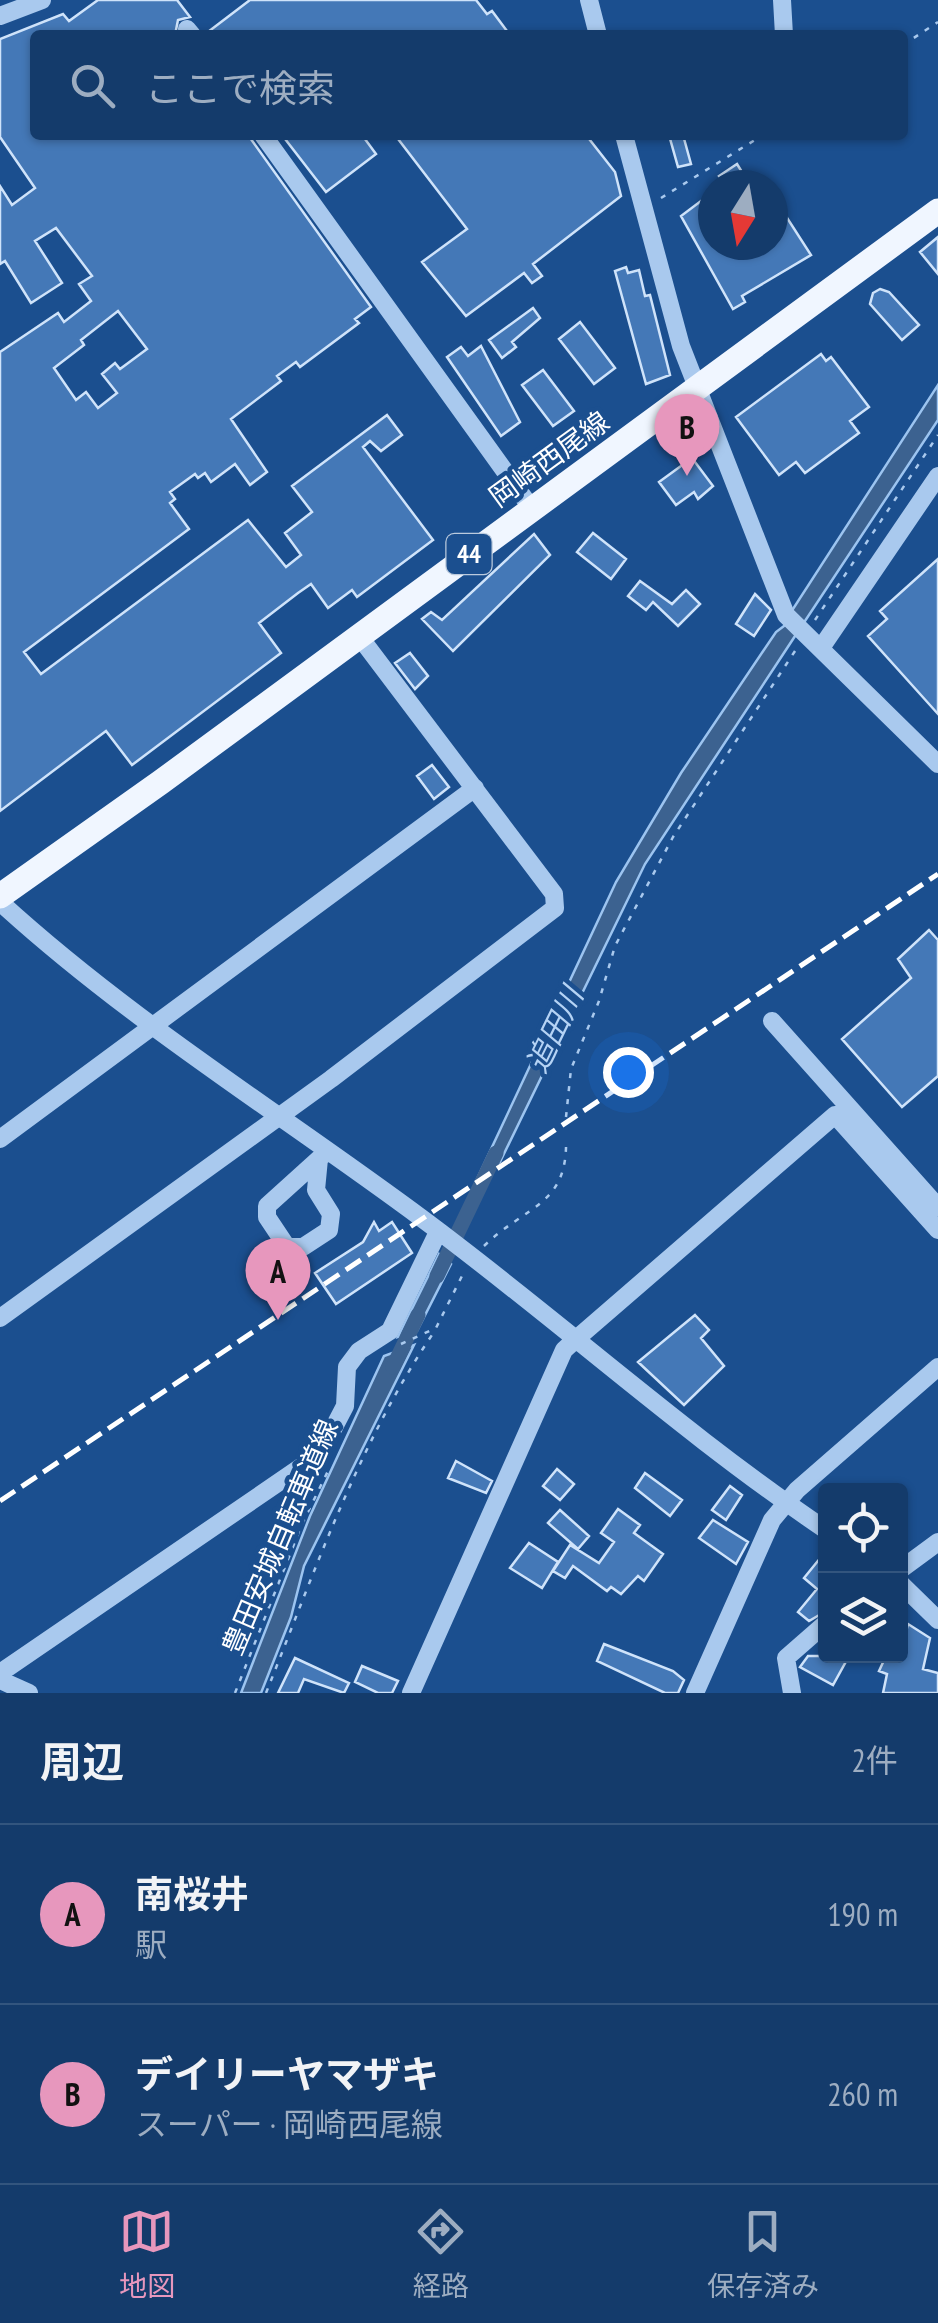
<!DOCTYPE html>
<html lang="ja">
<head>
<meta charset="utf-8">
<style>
	:root { --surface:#143b6b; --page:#214673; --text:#f1f3f6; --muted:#9dadc1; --line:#33557e; --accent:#e797bd }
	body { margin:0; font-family:"PT Sans Narrow","Noto Sans JP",sans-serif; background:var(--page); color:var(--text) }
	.controls { position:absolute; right:30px; bottom:30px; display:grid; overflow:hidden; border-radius:10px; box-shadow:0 2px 8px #0004 }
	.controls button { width:90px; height:90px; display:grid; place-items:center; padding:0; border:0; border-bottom:2px solid var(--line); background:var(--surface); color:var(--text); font:50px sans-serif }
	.compass { position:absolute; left:698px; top:170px; width:90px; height:90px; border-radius:50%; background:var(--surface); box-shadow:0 2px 8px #0004; rotate:191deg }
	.you { position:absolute; left:628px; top:1072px; width:35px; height:35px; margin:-25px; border:8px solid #fff; border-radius:50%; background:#1a73e8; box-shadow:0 0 0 15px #1a73e833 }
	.badge { display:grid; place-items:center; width:65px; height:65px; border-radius:50%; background:var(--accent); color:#111; font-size:32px; font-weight:700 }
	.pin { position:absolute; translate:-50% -82px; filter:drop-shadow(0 2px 5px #0008) }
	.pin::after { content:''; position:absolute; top:52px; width:35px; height:30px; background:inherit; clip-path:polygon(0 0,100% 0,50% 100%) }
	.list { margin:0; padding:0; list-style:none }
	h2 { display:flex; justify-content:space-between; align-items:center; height:130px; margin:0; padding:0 40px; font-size:42px }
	h2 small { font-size:32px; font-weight:400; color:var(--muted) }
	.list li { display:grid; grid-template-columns:65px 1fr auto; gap:30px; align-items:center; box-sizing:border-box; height:180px; padding:0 40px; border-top:2px solid var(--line) }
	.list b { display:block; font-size:38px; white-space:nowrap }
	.list p { margin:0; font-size:32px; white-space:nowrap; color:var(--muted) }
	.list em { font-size:32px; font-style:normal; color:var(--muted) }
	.icon { flex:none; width:55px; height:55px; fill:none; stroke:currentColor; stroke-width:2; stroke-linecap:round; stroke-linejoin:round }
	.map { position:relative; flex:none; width:938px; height:1693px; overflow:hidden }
	.search { position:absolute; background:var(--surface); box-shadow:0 2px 8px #0004; left:30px; right:30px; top:30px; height:110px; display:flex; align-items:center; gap:25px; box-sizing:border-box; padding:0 35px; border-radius:10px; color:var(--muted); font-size:38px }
	.sheet { height:490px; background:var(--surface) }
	nav { display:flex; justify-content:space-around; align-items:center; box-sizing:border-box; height:140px; border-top:2px solid var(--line); background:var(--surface); font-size:28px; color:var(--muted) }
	nav a { display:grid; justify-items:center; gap:5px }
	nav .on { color:var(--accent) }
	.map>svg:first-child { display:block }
	.water { fill:#3c6290; stroke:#9cc4f0; stroke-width:2.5 }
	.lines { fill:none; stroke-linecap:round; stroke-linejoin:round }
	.canal { stroke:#3c6290; stroke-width:15 }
	.building { fill:#4478b7; stroke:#cfe3fa; stroke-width:2.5; fill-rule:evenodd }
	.path { stroke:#a9c9ee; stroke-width:2.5; stroke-dasharray:5 8; stroke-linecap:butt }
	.minor { stroke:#a9c9ee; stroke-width:18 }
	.major { stroke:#f0f6ff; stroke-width:25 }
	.rail { stroke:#fff; stroke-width:5; stroke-dasharray:18 8; stroke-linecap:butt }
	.labels { text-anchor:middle; stroke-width:9; stroke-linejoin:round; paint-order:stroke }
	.shield { fill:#1b4f8f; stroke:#bbcadd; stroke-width:2.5 }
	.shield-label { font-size:25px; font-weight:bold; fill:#fff }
	.street-label { font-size:28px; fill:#fff; stroke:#1b4f8f }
	.water-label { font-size:30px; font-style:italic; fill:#b5d3f5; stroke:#1b4f8f }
</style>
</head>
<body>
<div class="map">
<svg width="938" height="1693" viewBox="0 0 938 1693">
	<rect width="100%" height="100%" fill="#1b4f8f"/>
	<path class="water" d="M938 385V420L803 624 791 612Z
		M788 623 797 633 645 864 500 1162 478 1177 616 882 681 773 776 632Z
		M439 1254 451 1264 417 1331 398 1337Z
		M414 1345 304 1566 291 1617 261 1693H241L310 1516 384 1356Z"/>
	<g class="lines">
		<path class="canal" d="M437 1276 496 1153
			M393 1367 418 1315"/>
	</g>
	<path class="building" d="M98 0H177L190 17 178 20 175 35H35V135H248L371 307 355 319 359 323 300 367 296 362 277 376 281 381 231 419 267 472 250 485 235 464 211 482 205 473 198 478 195 474 170 492 175 499 170 503 189 529 24 652 41 674 248 520 286 567 301 555 285 533 312 512 292 486 387 415 402 435 381 451 370 441 363 447 433 540 357 597 352 590 328 608 311 584 298 593 259 623 281 653 132 765 106 731 0 811V352L58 313 64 322 91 301 79 284 92 276 56 228 35 241 62 283 31 303 5 261 0 264V186L12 205 35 188 0 137V39L63 14 69 21ZM118 311 147 349 120 369 115 363 102 374 117 393 98 408 86 392 76 400 54 368 84 345 81 340Z
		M250 0H476L487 14 492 11 510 35H204Z
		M282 135H362L376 154 326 192Z
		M395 135H586L615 172 621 196 533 264 542 276 532 283 524 273 466 316 422 262 467 229Z
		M669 135H683L691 164 678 167Z
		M737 164 750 185H725L719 176Z
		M713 192V245H773V196L811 255 742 296 745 302 733 309 681 216Z
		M938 237V274L920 252Z
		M626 267 628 273 639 270 645 296 650 295 670 375 646 384 615 271Z
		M880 289 889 292 919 325 902 340 870 304 873 293Z
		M533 308 540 318 512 342 516 347 502 358 489 340Z
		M580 322 615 368 594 384 559 339Z
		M481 346 520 422 501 436 447 357 461 347 468 356Z
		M821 354 826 361 831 357 869 407 850 421 859 433 805 473 796 462 779 475 736 417Z
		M543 370 574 411 553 426 522 385Z
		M692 458 713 486 698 499 694 492 676 505 659 482Z
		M593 533 626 559 611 579 577 552Z
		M534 534 550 555 453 651 422 619 431 612 442 620Z
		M938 559V714L868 636 887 619 880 611Z
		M640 581 672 604 686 590 700 604 678 626 653 602 646 610 628 596Z
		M755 594 771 610 754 636 736 624Z
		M410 653 428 676 415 689 395 663Z
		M432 765 449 787 434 799 417 776Z
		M929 930 938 940V1076L902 1107 842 1039 911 978 898 959Z
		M374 1222 379 1231 392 1222 412 1253 336 1304 315 1273 363 1242Z
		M695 1315 709 1330 701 1338 724 1366 684 1405 638 1362Z
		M456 1461 492 1481 486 1493 448 1478Z
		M557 1469 574 1484 560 1500 543 1486Z
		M645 1473 682 1500 670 1516 635 1488Z
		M730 1486 742 1495 726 1520 712 1510Z
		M618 1509 640 1525 634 1533 663 1554 644 1581 638 1576 621 1594 611 1587 607 1591 573 1566 565 1578 553 1571 570 1545 599 1563 614 1542 601 1533Z
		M560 1510 589 1536 578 1549 548 1523Z
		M713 1520 748 1542 736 1564 699 1538Z
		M529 1543 558 1562 542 1588 510 1568Z
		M826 1551V1611L809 1621 798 1612 817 1589 804 1578Z
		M908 1624 930 1638 923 1669 938 1673V1693H883L887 1674 879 1671 886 1656H900Z
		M604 1644 673 1671 684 1680 678 1693H665L597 1661Z
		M808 1656H849L833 1685 800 1667Z
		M295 1658 349 1683 344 1693 304 1679 298 1693H278Z
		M362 1666 398 1681 392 1693H378L355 1682Z"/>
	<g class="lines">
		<path class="path" d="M903 45 938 22
			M661 198 763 135
			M815 620 938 435
			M566 1117 571 1069 599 1001 615 946 673 837 797 648
			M484 1246C526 1205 568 1206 566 1139
			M401 1344 436 1328 464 1272
			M235 1693 302 1524 329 1469
			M266 1693C315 1571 359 1442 434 1332"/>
		<path class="minor" d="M589 0 598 35
			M782 0 784 35
			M0 16 42 0
			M187 29 192 35
			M263 135 532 509
			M624 135 681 346 786 615 938 764
			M821 648 938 476
			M0 902C130 1021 283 1115 424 1220 560 1321 685 1435 826 1530
			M772 1021 938 1207
			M0 1139 475 788
			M319 1159 267 1206V1217L287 1247H303L329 1230 331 1214 316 1190 319 1159 327 1151
			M0 1318 331 1079 555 908 554 894 359 636
			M900 1570 938 1542
			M900 1583 938 1620
			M0 1673 320 1454 345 1406 347 1367 359 1351 390 1331 438 1232
			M0 1680 29 1693
			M411 1693 564 1350 575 1340 835 1115 938 1230
			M695 1693 772 1520 797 1490 938 1367
			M792 1693 786 1658 826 1623"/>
		<path class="major" d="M0 896 161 782 938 211"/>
		<path class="rail" d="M0 1501 938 874"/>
	</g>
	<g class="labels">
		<rect class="shield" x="446.5" y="534" width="45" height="40" rx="8"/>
		<g class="shield-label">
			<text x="469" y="563">44</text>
		</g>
		<g class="street-label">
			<text transform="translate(549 459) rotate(-36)" y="10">岡崎西尾線</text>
			<text transform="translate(280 1537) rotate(-67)" y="10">豊田安城自転車道線</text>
		</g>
		<g class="water-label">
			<text transform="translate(555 1030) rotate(-64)" y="10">追田川</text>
		</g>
	</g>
</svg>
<div class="controls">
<button><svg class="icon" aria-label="locate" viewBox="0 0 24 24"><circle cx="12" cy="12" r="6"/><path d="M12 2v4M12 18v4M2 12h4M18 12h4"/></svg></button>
<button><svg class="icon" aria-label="layers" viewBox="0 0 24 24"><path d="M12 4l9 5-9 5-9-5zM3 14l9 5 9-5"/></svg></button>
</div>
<svg class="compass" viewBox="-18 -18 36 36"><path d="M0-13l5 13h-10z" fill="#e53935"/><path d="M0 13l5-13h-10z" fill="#9dadc1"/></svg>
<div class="you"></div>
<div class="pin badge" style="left:278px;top:1320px">A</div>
<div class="pin badge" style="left:687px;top:476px">B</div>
<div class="search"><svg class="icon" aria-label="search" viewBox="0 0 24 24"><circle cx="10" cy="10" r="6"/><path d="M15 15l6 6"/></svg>ここで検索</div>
</div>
<section class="sheet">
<h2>周辺<small>2件</small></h2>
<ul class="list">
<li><span class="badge">A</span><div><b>南桜井</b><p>駅</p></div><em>190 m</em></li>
<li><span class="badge">B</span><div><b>デイリーヤマザキ</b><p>スーパー · 岡崎西尾線</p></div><em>260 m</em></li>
</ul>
</section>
<nav>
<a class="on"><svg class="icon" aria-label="map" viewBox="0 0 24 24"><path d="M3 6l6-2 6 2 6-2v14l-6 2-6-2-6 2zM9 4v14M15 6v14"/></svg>地図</a>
<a><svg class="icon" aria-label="directions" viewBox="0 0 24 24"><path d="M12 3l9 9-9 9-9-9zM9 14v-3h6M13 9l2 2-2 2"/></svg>経路</a>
<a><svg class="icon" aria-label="saved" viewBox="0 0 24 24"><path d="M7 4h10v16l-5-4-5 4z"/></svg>保存済み</a>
</nav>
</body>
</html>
